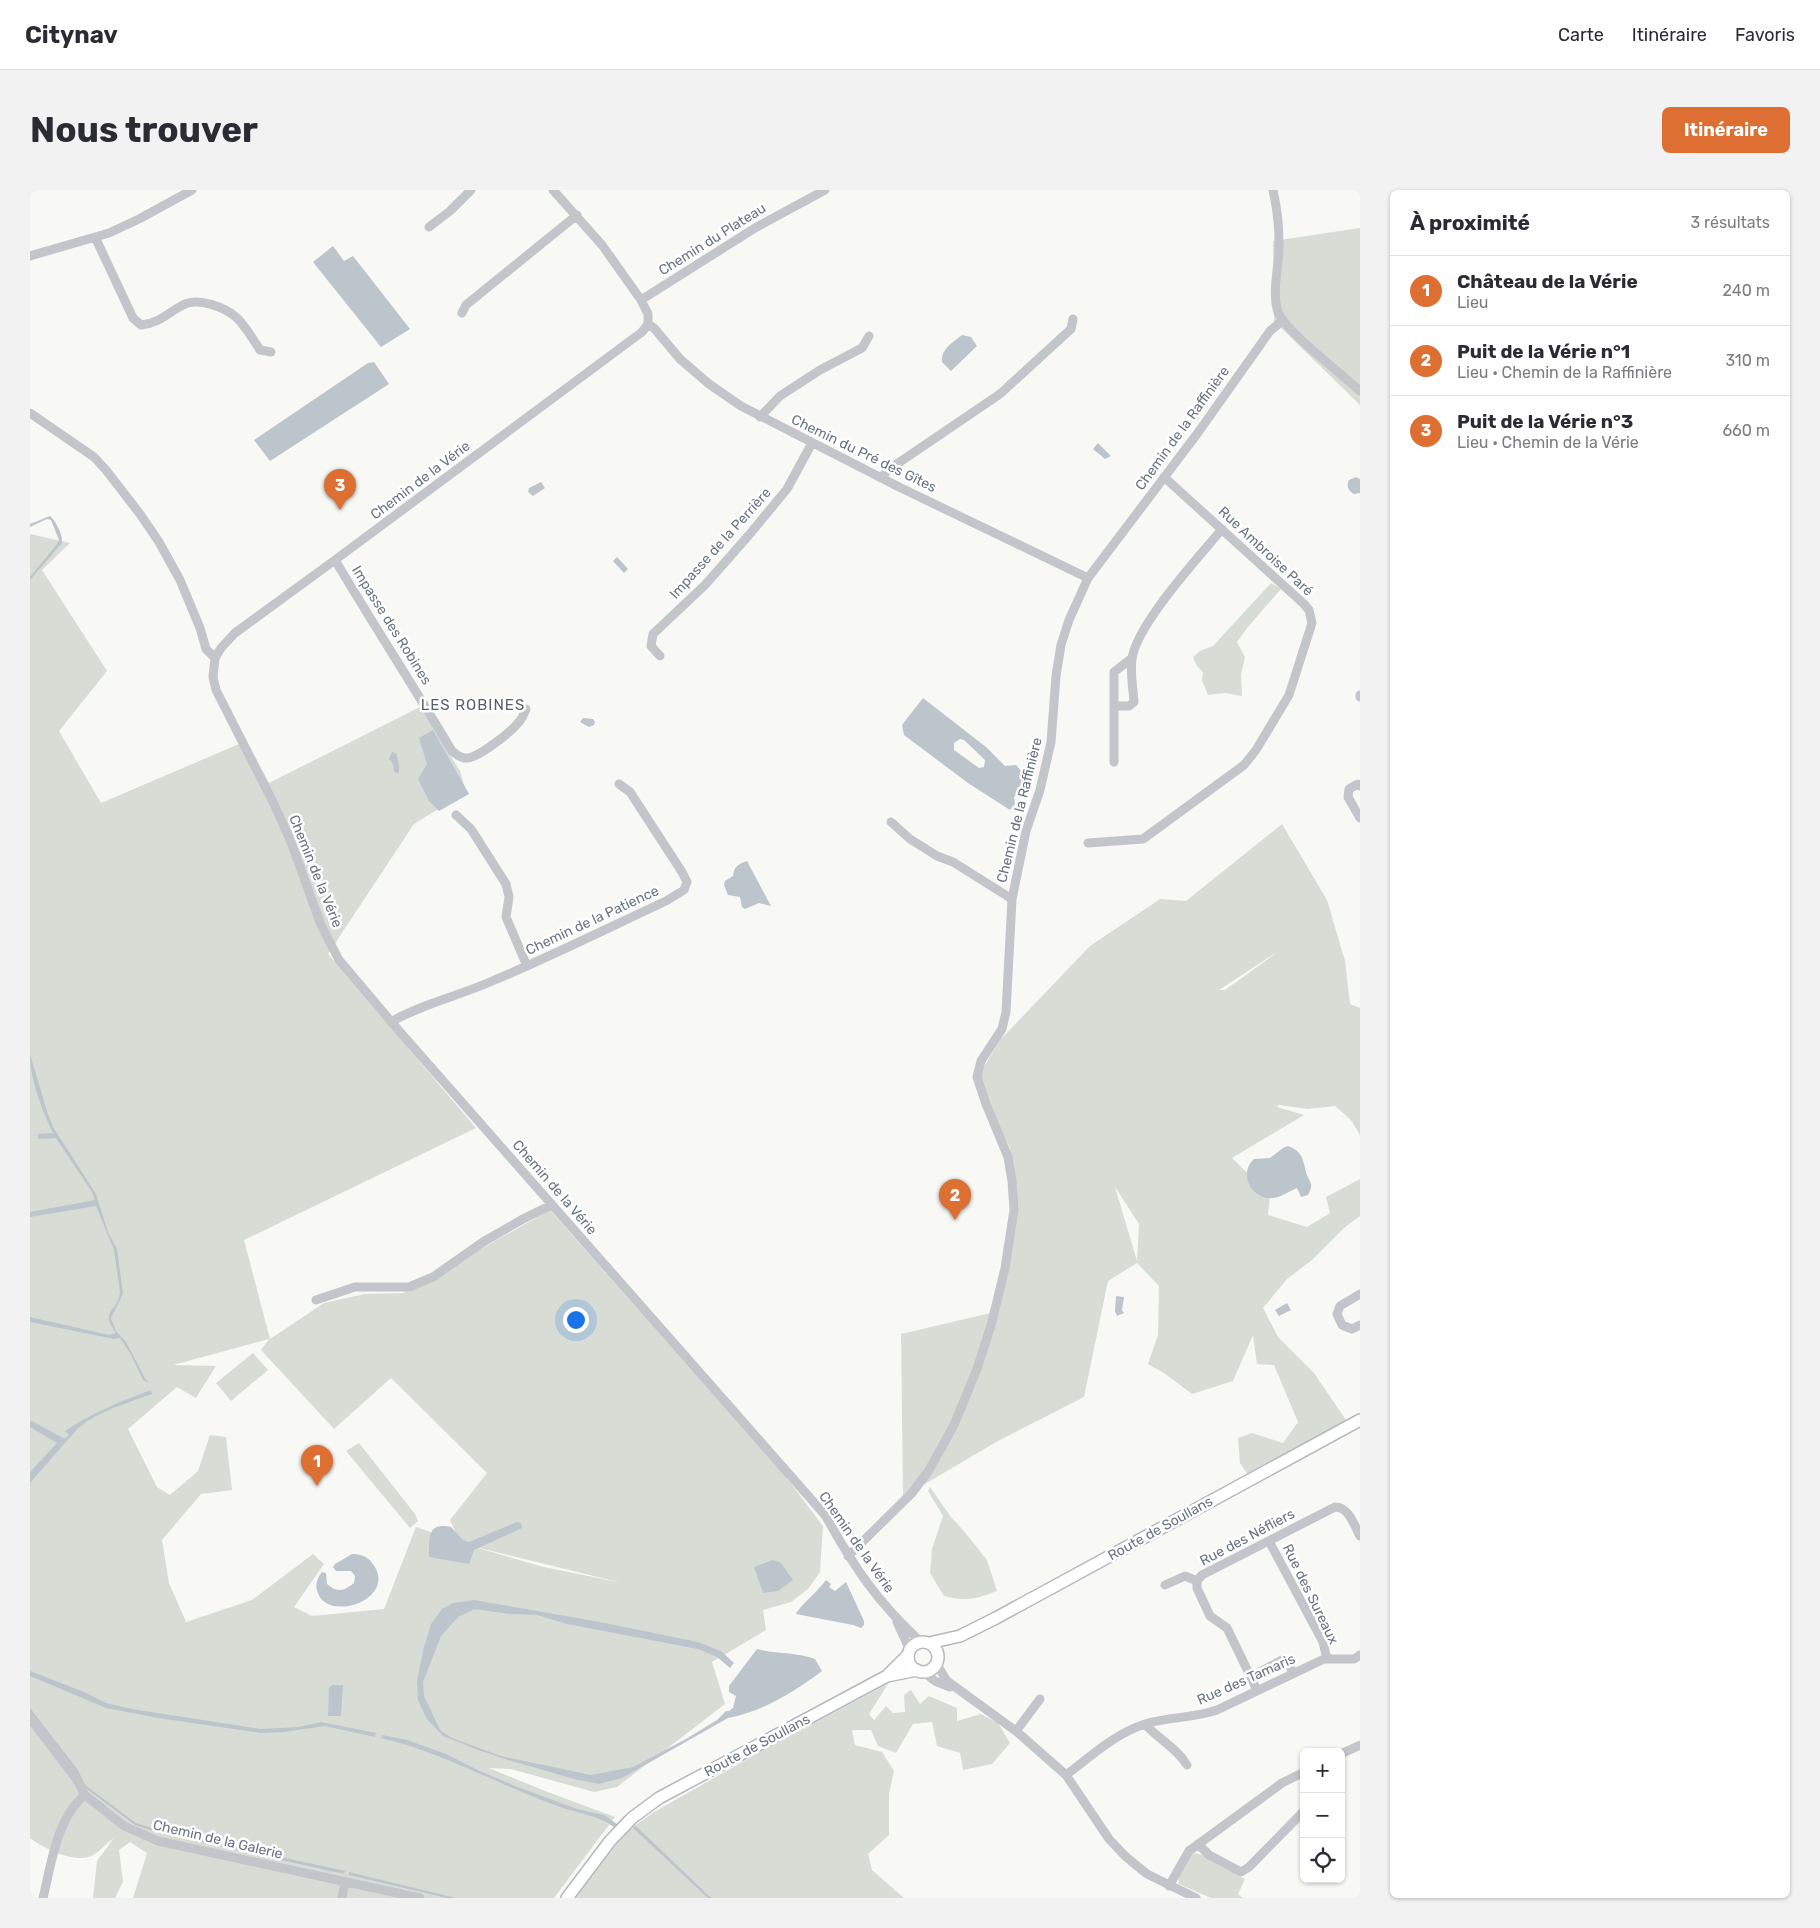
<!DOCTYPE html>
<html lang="fr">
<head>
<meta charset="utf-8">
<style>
	:root { --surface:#fff; --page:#f2f2f3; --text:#2b2b33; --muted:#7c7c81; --line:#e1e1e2; --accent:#dc6f31 }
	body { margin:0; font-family:Rubik,sans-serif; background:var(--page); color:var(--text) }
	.controls { position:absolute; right:15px; bottom:15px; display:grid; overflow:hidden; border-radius:8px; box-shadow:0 1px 4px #0004 }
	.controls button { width:45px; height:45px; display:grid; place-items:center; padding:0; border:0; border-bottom:1px solid var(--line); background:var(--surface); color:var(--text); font:25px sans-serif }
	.you { position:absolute; left:545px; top:1129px; width:18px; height:18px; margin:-12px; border:4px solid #fff; border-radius:50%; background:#1a73e8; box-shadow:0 0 0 8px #1a73e833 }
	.badge { display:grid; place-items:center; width:32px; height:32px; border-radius:50%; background:var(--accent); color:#fff; font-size:16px; font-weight:700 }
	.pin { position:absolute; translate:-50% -41px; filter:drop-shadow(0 1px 2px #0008) }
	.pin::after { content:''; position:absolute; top:26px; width:18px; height:15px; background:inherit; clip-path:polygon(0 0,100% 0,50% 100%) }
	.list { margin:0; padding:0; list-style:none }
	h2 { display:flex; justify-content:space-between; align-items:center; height:65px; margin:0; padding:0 20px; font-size:21px }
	h2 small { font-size:16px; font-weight:400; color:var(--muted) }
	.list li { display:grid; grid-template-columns:32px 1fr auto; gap:15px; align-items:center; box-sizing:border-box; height:70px; padding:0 20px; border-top:1px solid var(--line) }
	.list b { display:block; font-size:19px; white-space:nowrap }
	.list p { margin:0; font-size:16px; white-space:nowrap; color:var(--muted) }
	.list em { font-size:16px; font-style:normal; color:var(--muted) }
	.icon { flex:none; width:28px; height:28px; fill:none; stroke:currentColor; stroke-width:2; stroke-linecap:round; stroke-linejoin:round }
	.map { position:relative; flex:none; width:1330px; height:1708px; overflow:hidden; border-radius:8px }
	header { display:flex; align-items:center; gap:30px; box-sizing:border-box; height:70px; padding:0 25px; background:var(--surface); border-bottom:1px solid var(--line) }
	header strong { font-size:24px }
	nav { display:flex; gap:28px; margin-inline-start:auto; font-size:18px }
	.intro { display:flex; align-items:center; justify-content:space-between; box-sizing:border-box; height:120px; padding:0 30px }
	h1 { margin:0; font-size:35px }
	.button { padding:12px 22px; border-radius:8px; background:var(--accent); color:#fff; font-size:18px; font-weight:700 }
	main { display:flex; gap:30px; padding:0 30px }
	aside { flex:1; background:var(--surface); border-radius:8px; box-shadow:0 1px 4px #0004 }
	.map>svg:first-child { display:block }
	.green { fill:#d7ddd5; fill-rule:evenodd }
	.water { fill:#bcc5cb; fill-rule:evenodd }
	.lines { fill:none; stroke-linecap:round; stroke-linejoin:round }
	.secondary-casing { stroke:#b4b8be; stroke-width:14 }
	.street { stroke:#c2c5c9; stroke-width:9 }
	.secondary { stroke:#fff; stroke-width:11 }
	.labels { text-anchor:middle; stroke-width:5; stroke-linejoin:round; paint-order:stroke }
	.street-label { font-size:14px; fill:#687585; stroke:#fff }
	.neighbourhood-label { font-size:15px; letter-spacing:1px; fill:#565f6b; stroke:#fff }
</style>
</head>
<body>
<header>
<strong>Citynav</strong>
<nav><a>Carte</a><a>Itinéraire</a><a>Favoris</a></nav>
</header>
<div class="intro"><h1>Nous trouver</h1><a class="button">Itinéraire</a></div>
<main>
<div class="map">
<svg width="1330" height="1708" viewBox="0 0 1330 1708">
	<rect width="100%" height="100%" fill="#f8f8f5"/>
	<path class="green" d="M1330 38V215L1244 131 1243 51Z
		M0 344 40 353 12 380 77 481 29 541 71 613 216 551 239 593 390 517 430 581 436 602 384 634 298 764 446 938 214 1050 240 1149 294 1113 335 1104 373 1103 520 1020 753 1283 793 1336 790 1382 778 1399 761 1412 733 1420 736 1440 682 1472 695 1514 587 1597 564 1602 481 1579 459 1578 515 1601 585 1627 524 1708H103L117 1663 100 1652 89 1660 93 1692 85 1708H63L67 1671 84 1648C76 1653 67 1665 59 1667 41 1672 13 1658 0 1648ZM239 1149 231 1160 304 1239 361 1188 457 1283 420 1330 430 1352 386 1337 354 1419 282 1426 264 1417 294 1374 283 1364 222 1410 156 1432 139 1393 132 1350 171 1304 202 1300 196 1247 180 1245 168 1281 140 1305 127 1297 98 1239 147 1197 166 1208 186 1176 143 1175ZM437 1355 592 1393 514 1377Z
		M1241 393 1251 399 1217 438 1207 452 1215 467 1211 485 1212 506 1195 503 1178 505 1172 490 1173 482 1167 476 1163 467 1170 461 1183 456Z
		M1252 634 1297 710 1315 771 1320 814 1330 818V945L1321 930 1305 916 1278 919 1249 915 1247 917 1274 925 1202 968C1215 980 1226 993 1240 1005L1238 1025 1277 1037 1300 1023 1296 1007 1330 989V1026L1314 1038 1282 1070 1257 1089 1233 1118 1248 1147 1284 1183 1316 1230 1219 1286 1210 1273 1208 1248 1222 1243 1253 1253 1268 1232 1244 1175 1227 1174 1223 1145 1203 1191 1162 1204 1134 1183 1118 1174 1128 1145 1129 1096 1107 1073 1078 1091 1054 1207 966 1252 873 1307 871 1144 969 1121 986 1023 980 958 954 911 950 883 971 849 1060 756 1130 709 1156 711ZM1245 764 1195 800H1189L1244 764ZM1085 997 1109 1034 1107 1071Z
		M223 1163 238 1180 201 1211 186 1193Z
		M329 1253 385 1324 388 1331 380 1338 316 1261Z
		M900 1297 921 1327 933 1340 957 1370 967 1401C945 1409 938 1412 914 1406L900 1383 902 1359 913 1326 898 1301Z
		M858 1494 839 1524 844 1530 856 1516 863 1523 875 1522 874 1505 881 1500 890 1514 899 1506 927 1518V1531L951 1524 968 1533 980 1553 962 1574 933 1580 930 1563 907 1556 902 1532 883 1534 866 1563 848 1556 841 1540H822L825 1555 852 1562 864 1581 859 1604V1645L838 1664 842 1680 874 1708H545L596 1642 624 1622 737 1558Z
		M1165 1663 1176 1666 1177 1669 1215 1689 1208 1704 1213 1708H1181L1149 1694C1146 1685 1156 1667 1165 1663Z"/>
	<path class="water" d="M303 56 314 71 323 66 380 139 351 157 283 72Z
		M932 145 941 147 947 156 921 181 912 172C911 159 922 153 932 145Z
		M344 172 359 194 240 271 224 250 338 173Z
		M1068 253 1081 266 1075 269 1063 259Z
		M1326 287 1330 289V303L1324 304C1318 301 1316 296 1319 290Z
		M511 292 515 298 503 306 498 302 499 298Z
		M20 326C26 331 33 345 32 353L0 390V387L27 354 29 350 21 330 17 329 0 337V334Z
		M587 367 598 379 594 383 583 371Z
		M893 508 956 557 975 576 986 575C991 581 1004 593 995 601 992 603 987 604 984 607L985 614 980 620 938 593 874 545 872 535ZM930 549 934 550 955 570 954 577 949 578 924 560V553Z
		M553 528 563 529 565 532 564 535 559 537 550 532Z
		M403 540 439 604 409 621 399 611 388 589 397 574 389 548Z
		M362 562 366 563C368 568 371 579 368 584L364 581 363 574 359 569Z
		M717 671 741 716 729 713 715 719 712 717 710 707 698 705 694 695 695 691 703 686C704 677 708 674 717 671Z
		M0 864 16 918 23 937 66 1004 78 1042 87 1059 93 1104 81 1128 86 1141 96 1152 115 1188 119 1193 113 1190 100 1163 90 1148 84 1149 0 1132V1127L79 1145 86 1143C69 1119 88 1123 90 1102L84 1060 66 1016 0 1027V1022L65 1010 62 1002 26 948 8 949V944L23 943C12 920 0 890 0 864Z
		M1258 956C1272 961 1273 969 1276 982 1279 993 1285 992 1278 1005L1271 1007 1267 998C1258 1002 1247 1010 1237 1008 1218 1004 1210 982 1224 969L1240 968 1253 958Z
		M1086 1106 1094 1107 1092 1120 1094 1123 1087 1126 1085 1121Z
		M1257 1113 1261 1120 1249 1126 1245 1120Z
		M121 1200 122 1204C97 1213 69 1221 48 1238L0 1293V1282L27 1253 0 1237V1230L35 1249 39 1245 35 1241C62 1223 91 1211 121 1200Z
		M487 1332 491 1333 492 1338 444 1360 439 1374 399 1367C399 1348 397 1332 421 1337L433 1350 439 1352Z
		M322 1364C334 1364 341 1369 346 1379 362 1412 294 1433 287 1400 285 1394 288 1387 292 1382L296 1383 297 1394C307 1403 314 1401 324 1393L325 1386 321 1381H306L303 1377 305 1374Z
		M743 1370 751 1373 763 1390 748 1401 733 1403 724 1377Z
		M796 1390 801 1394 799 1397 805 1401 816 1392 834 1431V1435L831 1438 823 1435 766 1424C768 1418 790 1399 796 1390Z
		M444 1410 570 1432 668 1452 691 1461 704 1473 700 1478 687 1467 668 1459 537 1434 507 1425 479 1424 445 1419 428 1427 411 1446 393 1492 394 1506 410 1540 422 1548 471 1566 561 1585 603 1577 656 1549 687 1530 696 1521H699L703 1518 706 1506 699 1502V1496L727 1459C746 1464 767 1462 785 1469L792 1481C764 1502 732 1522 698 1528L592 1588 569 1594 548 1590 478 1570 448 1560 413 1546 396 1528 388 1510 387 1490 394 1457 401 1434 412 1419 423 1413Z
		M0 1481 54 1502 76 1513 102 1519 231 1539 268 1537 291 1532 346 1543 345 1547 295 1536 254 1542 232 1543 128 1528 76 1518 0 1486Z
		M302 1495H313L311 1526H298L299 1498Z
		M0 1518 48 1580 55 1595 106 1633 128 1640 315 1681 314 1684 126 1642 105 1635 53 1596 42 1576 0 1523Z
		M352 1545 377 1550 416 1564 450 1581 485 1596 547 1619 574 1625 587 1634 594 1626 596 1627 532 1708H530L584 1637C568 1625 546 1623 527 1616 467 1594 414 1563 351 1548Z
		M605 1635 679 1706 682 1708H678L603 1638Z
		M319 1682 426 1708H417L319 1685Z"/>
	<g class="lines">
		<defs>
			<path id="secondary" d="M878 1467a15 15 0 1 1 30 0a15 15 0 1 1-30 0Z
				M899 1453 930 1446 966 1428 1330 1230
				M857 1486 887 1480
				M537 1708 580 1651 602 1628 629 1608 857 1486 878 1465"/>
		</defs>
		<use href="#secondary" class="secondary-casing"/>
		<path class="street" d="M523 0 572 55 611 110 618 124V134L612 142 305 370 205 443 191 458 185 468 183 487 186 500 244 614 261 652 291 735 309 770 370 842 795 1325C824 1377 847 1412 891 1452
			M1243 0C1247 18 1249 35 1249 53 1250 75 1241 100 1248 122 1255 141 1312 184 1330 201
			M399 37 420 21 441 0
			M65 47 103 128 111 135C128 134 139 122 153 115 168 107 195 117 207 128 216 137 223 149 230 160L241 162
			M0 66 79 43 109 29 162 0
			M611 110 725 38 795 0
			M432 123 436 115 547 25
			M618 134 624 138 650 169 679 194 711 216 869 297 1058 388
			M0 223 64 267 76 280 110 324 129 352 150 390 170 438 176 459 185 468
			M730 227 750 206 790 180 832 158 839 146
			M851 288 858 280 970 204 1041 139 1043 129
			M305 370C343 434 384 497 422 561 426 564 430 568 436 568 447 569 481 542 488 533 492 529 494 524 496 519
			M630 466 621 456 623 444 675 395 719 345 757 299 782 253
			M1330 505V507
			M1084 516H1099L1104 512C1103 498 1100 482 1102 469 1106 435 1169 367 1192 339
			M1084 572V482L1102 468
			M1330 596 1328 594 1319 599 1318 607 1330 628
			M426 625 441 639 476 694 479 707 476 727 497 776
			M861 632 880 649 907 666 923 672 982 709
			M1058 653 1113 649 1214 575 1226 560 1259 505 1282 433 1279 420 1274 414 1134 287
			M361 832C392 814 428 806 460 792 520 767 578 738 636 711L654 700 657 692 652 682 600 602 589 594
			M1330 1104 1310 1116 1307 1124 1312 1135 1322 1139 1330 1135
			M286 1110 325 1097H379L403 1087 453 1052 493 1029 521 1015
			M1239 1351 1293 1452 1297 1469
			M818 1366 882 1303 899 1280 924 1235 947 1179 962 1132 975 1078 984 1020 982 991 978 967 956 914 947 887 951 871 972 839 976 822 982 709 996 641 1010 600 1021 552 1026 486 1031 455 1039 430 1058 388 1167 244 1240 141 1253 130
			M1135 1395 1155 1386 1167 1391
			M867 1432 880 1460
			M906 1473 917 1491 986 1541 1036 1585 1079 1649 1095 1666 1117 1684 1166 1708
			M892 1481 905 1491 920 1497
			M1221 1487 1252 1470 1258 1473 1263 1483
			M1227 1500 1197 1438 1180 1426 1167 1398V1391L1172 1385 1305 1317C1319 1317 1324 1335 1330 1346
			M0 1528 47 1590 55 1605 94 1636 128 1651 390 1708
			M1115 1534C1128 1549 1146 1557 1157 1575
			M986 1541 1010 1509
			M1311 1564 1330 1555
			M1036 1585C1060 1567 1086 1543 1115 1534 1138 1527 1164 1528 1187 1520L1294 1469H1324L1330 1465
			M1168 1654 1179 1665 1211 1682 1219 1677 1274 1621
			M1139 1696 1159 1661 1252 1593 1274 1582
			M13 1708C21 1675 27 1627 55 1605
			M312 1708 315 1692"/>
		<use href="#secondary" class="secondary"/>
	</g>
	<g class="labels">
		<g class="street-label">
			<text transform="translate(682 49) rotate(-32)" y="5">Chemin du Plateau</text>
			<text transform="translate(1152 238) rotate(-54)" y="5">Chemin de la Raffinière</text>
			<text transform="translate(834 263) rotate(26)" y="5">Chemin du Pré des Gîtes</text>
			<text transform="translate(390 290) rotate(-37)" y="5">Chemin de la Vérie</text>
			<text transform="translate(690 353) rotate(-48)" y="5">Impasse de la Perrière</text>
			<text transform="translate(1236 361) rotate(43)" y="5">Rue Ambroise Paré</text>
			<text transform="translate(362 435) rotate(58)" y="5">Impasse des Robines</text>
			<text transform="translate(989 620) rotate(-76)" y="5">Chemin de la Raffinière</text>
			<text transform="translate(286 681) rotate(68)" y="5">Chemin de la Vérie</text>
			<text transform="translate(562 730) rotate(-25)" y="5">Chemin de la Patience</text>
			<text transform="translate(525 997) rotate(49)" y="5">Chemin de la Vérie</text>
			<text transform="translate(1130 1338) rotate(-29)" y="5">Route de Soullans</text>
			<text transform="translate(1217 1347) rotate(-28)" y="5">Rue des Néfliers</text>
			<text transform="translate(827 1352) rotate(55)" y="5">Chemin de la Vérie</text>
			<text transform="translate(1281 1404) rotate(64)" y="5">Rue des Sureaux</text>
			<text transform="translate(1216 1489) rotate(-24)" y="5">Rue des Tamaris</text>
			<text transform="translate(727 1555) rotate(-28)" y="5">Route de Soullans</text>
			<text transform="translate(188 1649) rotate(13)" y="5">Chemin de la Galerie</text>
		</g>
		<g class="neighbourhood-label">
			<text x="443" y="520">LES ROBINES</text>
		</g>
	</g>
</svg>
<div class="controls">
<button>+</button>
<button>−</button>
<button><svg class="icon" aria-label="locate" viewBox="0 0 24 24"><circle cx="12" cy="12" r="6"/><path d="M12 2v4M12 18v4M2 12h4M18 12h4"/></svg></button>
</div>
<div class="you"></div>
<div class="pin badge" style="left:287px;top:1296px">1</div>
<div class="pin badge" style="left:925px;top:1030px">2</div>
<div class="pin badge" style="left:310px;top:320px">3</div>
</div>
<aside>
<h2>À proximité<small>3 résultats</small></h2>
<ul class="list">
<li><span class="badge">1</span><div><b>Château de la Vérie</b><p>Lieu</p></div><em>240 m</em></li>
<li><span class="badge">2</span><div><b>Puit de la Vérie n°1</b><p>Lieu · Chemin de la Raffinière</p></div><em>310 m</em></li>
<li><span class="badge">3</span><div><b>Puit de la Vérie n°3</b><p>Lieu · Chemin de la Vérie</p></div><em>660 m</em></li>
</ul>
</aside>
</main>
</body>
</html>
